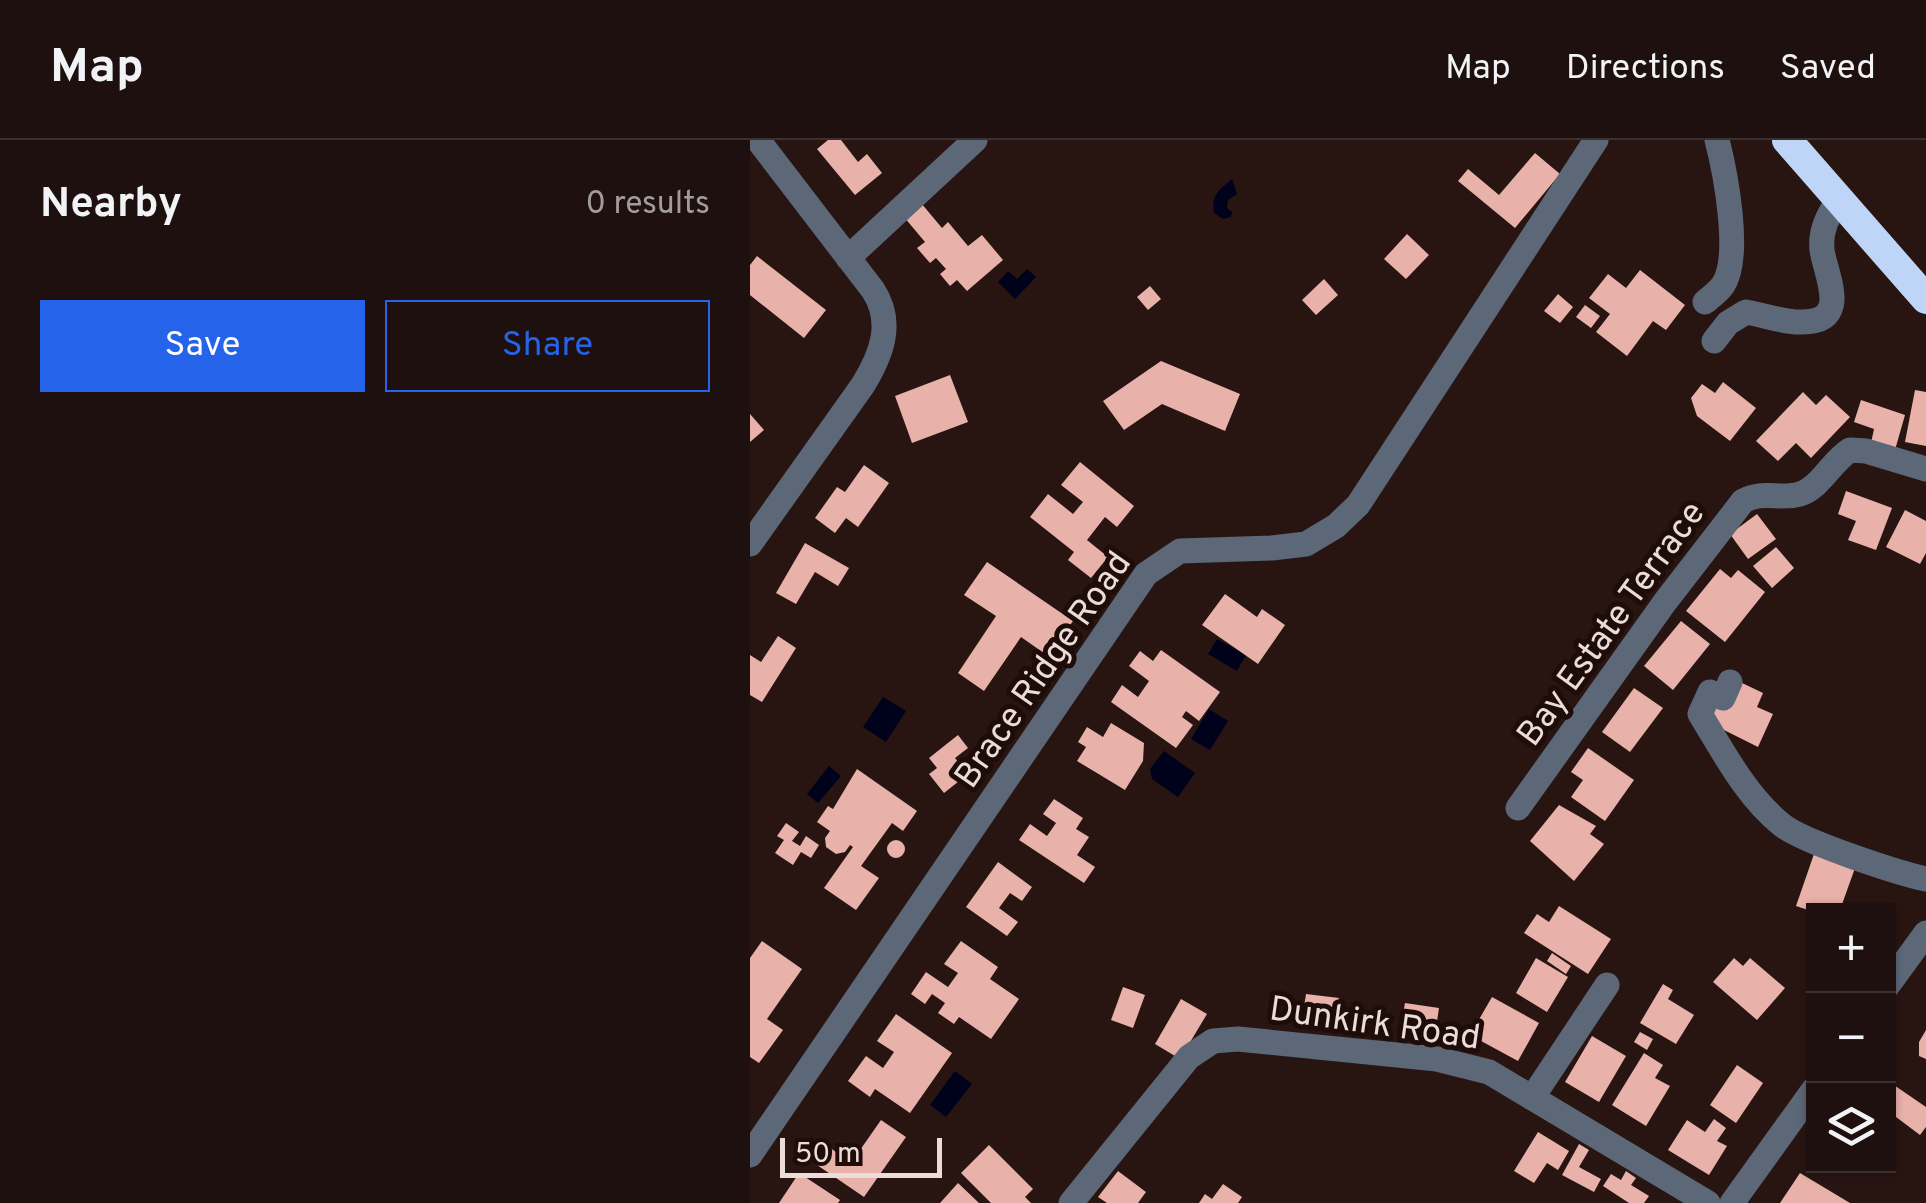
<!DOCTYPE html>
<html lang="en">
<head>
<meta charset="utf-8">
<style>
	:root { --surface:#1e100e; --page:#2b1e1c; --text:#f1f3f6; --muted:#a19d9e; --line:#3c302e; --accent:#2563eb }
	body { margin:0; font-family:Overpass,sans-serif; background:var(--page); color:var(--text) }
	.controls { position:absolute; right:30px; bottom:30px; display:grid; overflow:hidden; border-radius:0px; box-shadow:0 2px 8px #0004 }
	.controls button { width:90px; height:90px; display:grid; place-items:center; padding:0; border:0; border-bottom:2px solid var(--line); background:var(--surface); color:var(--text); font:50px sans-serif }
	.scale { position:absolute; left:30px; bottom:25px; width:162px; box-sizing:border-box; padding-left:10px; border:5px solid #ebdcda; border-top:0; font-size:28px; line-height:35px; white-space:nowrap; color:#ebdcda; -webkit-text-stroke:8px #1e0c09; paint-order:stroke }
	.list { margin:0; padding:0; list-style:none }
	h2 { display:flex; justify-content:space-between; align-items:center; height:130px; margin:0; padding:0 40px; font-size:42px }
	h2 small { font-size:32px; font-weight:400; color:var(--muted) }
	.actions { display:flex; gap:20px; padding:30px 40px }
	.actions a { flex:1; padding:22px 0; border:2px solid var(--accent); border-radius:0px; text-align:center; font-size:35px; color:var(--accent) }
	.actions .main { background:var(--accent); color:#fff }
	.icon { flex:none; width:55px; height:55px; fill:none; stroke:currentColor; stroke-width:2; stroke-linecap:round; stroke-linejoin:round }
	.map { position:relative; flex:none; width:1176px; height:1063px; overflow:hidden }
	header { display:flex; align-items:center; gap:60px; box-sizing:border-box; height:140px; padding:0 50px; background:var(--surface); border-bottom:2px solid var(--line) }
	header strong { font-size:48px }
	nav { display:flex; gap:55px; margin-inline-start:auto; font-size:35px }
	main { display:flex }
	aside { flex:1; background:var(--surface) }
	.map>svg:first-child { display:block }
	.water { fill:#00011b }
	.building { fill:#e8b1a9 }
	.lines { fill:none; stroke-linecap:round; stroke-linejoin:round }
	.minor { stroke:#5c6778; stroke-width:25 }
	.highway { stroke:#bfd5f7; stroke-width:30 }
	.labels { text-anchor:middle; stroke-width:10; stroke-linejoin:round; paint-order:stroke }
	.street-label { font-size:35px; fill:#ebdcda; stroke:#1e0c09 }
</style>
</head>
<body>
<header>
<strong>Map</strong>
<nav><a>Map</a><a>Directions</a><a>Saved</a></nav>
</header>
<main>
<aside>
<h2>Nearby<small>0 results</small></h2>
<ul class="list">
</ul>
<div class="actions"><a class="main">Save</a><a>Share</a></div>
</aside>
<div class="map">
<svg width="1176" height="1063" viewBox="0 0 1176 1063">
	<rect width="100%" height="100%" fill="#281512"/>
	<path class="water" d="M482 39 487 54 478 60 477 68 482 72 481 77 473 79 464 73C461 55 469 50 482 39Z
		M277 129 286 137 265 159 248 142 258 131 267 139Z
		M467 499 496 515 487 531 458 514Z
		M133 557 156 571 136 602 113 587Z
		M459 569 478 581 460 610 441 599Z
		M414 611 445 633 428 657 402 639 400 629Z
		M79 626 91 636 68 663 57 654Z
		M205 931 222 944 196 977 180 965Z"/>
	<path class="building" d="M78 0H91L108 22 117 14 132 33 105 55 67 9Z
		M785 13 810 34 765 88 708 41 718 29 749 55Z
		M171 63 192 88 198 82 218 106 232 95 253 120 217 151 207 140 200 146 190 134 196 129 186 118 180 123 167 108 175 102 154 77Z
		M657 94 679 115 656 139 634 119Z
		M7 116 76 170 54 198 0 155V125Z
		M890 130 935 165 916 190 903 181 877 216 846 192 860 174 839 158 858 134 876 148Z
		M574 139 588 155 566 175 552 160Z
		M400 146 411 159 398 170 387 157Z
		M808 154 823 167 810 183 794 171Z
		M835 165 850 176 841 188 826 177Z
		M411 221 490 254 475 291 412 264 374 290 353 261Z
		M200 235 218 282 162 303 145 256Z
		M973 242 1006 268 980 301 947 276 941 258 952 244 965 253Z
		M1165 250 1176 252V306L1155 302Z
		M1053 252 1066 265 1076 255 1100 277 1061 318 1046 303 1028 321 1006 301Z
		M1111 260 1155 275 1145 310 1121 303 1124 289 1104 282Z
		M0 274 14 290 0 302Z
		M330 322 384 366 367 387 355 377 337 400 358 417 341 438 318 420 324 412 280 377 298 354 323 374 333 362 311 345Z
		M114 325 139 343 108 387 96 378 85 393 65 378 87 347 95 352Z
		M1096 351 1142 368 1126 410 1098 400 1106 381 1088 374Z
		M1155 370 1176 381V413L1170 424 1136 407Z
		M1007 374 1026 399 998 419 980 394Z
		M55 403 99 428 88 446 65 432 46 464 26 453Z
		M1026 407 1044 428 1022 448 1003 426Z
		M237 422 323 481 298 516 271 497 234 551 208 533 246 476 214 455Z
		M970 429 981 438 988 430 1015 452 975 502 936 471Z
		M475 454 507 477 512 469 535 485 508 524 452 485Z
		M931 481 960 504 923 550 894 526Z
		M28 496 46 508 12 562 0 555V515L11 522Z
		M411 510 470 552 449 581 436 571 432 577 443 585 426 608 361 562 372 545 388 557 399 541 379 526 390 511 403 521Z
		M990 542 1013 553 1007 567 1023 574 1008 607 958 582 966 564 977 570Z
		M884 548 913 568 880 612 852 592Z
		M361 583 394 603 393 621 375 650 327 621 336 607 328 602 337 587 353 597Z
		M208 595 218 608 205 618 218 634 194 653 179 634 187 628 179 618Z
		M838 608 884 640 855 681 821 657 833 640 821 632Z
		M107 629 167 671 153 691 142 683 111 726 129 738 106 770 74 748 103 707 100 705 95 712 86 714 76 707 75 698 80 691 67 682 78 666 83 669Z
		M304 659 333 678 326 689 339 697 327 715 345 727 334 743 269 700 280 684 297 696 306 683 293 674Z
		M809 665 846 686 840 694 854 704 824 741 780 701Z
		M36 683 49 692 42 701 50 706 56 696 69 705 61 718 51 712 43 725 25 713 34 700 27 696Z
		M137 709a9 9 0 1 1 18 0a9 9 0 1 1-18 0Z
		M1064 714 1105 728 1090 770 1064 772 1046 766Z
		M248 722 282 747 272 761 260 753 249 768 268 782 257 796 216 767Z
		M809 766 861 799 838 834 774 793 787 774 799 782Z
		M12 801 52 829 17 879 33 890 9 923 0 917V818Z
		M211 801 248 827 240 839 269 859 241 899 209 877 204 884 188 873 195 863 182 854 175 864 161 854 176 832 198 847 208 833 194 824Z
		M802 813 821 826 816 834 797 821Z
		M786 818 818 837 797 872 766 853Z
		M984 818 993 826 1000 818 1035 848 1007 880 963 842Z
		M913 844 923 850 918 859 944 875 926 904 890 883Z
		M373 847 395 855 383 888 361 880Z
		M556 854 589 858 586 884 552 880Z
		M742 857 789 883 768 921 720 895Z
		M431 859 457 874 430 919 405 904Z
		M655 863 689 868 685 895 650 890Z
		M146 874 202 913 160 973 125 949 120 957 98 941 116 916 133 928 144 912 127 901Z
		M1176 890V919L1169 916V902Z
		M890 892 903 899 897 910 884 902Z
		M842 896 876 916 849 962 815 942Z
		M894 913 913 925 905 938 920 946 896 986 862 965Z
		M987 925 1013 943 986 983 960 965Z
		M1138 941 1176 967V987L1170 995 1138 971Z
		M964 979 976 988 967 1001 977 1006 959 1035 918 1010 937 980 955 992Z
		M131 980 156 997 114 1057 67 1025 79 1007 101 1023Z
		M788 992 819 1011 808 1030 797 1023 784 1043 764 1031Z
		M829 1004 839 1010 829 1027 851 1039 844 1052 812 1035Z
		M239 1005 283 1049 275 1057 281 1063H241L211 1033Z
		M368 1031 396 1052 388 1063H357L348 1057Z
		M876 1031 886 1038 881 1045 899 1056 894 1063H879L853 1046 861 1034 871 1040Z
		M49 1033 90 1060 88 1063H29Z
		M1050 1033 1100 1063H1030Z
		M208 1043 229 1063H190Z
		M473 1044 492 1057 488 1063H449L455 1054 462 1059Z"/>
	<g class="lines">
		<path class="minor" d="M98 118 225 0
			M955 162C961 157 969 151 973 145 992 117 975 31 967 0
			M964 201 978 183 996 172C1014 175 1032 182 1050 182 1102 183 1076 137 1072 110 1070 90 1078 75 1089 60
			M0 404 113 245C132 214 144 182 123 150L8 0
			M980 542 973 558 960 552 950 574C974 613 996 656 1032 685 1053 702 1148 733 1176 739
			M768 668 915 462 993 361C1013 350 1030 360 1050 354 1070 348 1082 321 1100 310L1116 311 1176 329
			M1138 845 1176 793
			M782 958 857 845
			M0 1015 396 434 430 411 522 408 556 404 586 386 608 365 846 0
			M321 1063 439 917 463 901 488 899 687 919 739 932 958 1063
			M982 1063 1064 949"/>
		<path class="highway" d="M1037 0 1176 159"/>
	</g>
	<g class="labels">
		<g class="street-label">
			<text transform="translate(860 483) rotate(-54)" y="12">Bay Estate Terrace</text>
			<text transform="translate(292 529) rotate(-55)" y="12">Brace Ridge Road</text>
			<text transform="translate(625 882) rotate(8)" y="12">Dunkirk Road</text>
		</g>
	</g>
</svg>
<div class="controls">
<button>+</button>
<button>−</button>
<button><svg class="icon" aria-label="layers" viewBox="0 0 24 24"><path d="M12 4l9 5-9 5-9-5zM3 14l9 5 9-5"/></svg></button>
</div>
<div class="scale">50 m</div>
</div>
</main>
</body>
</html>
